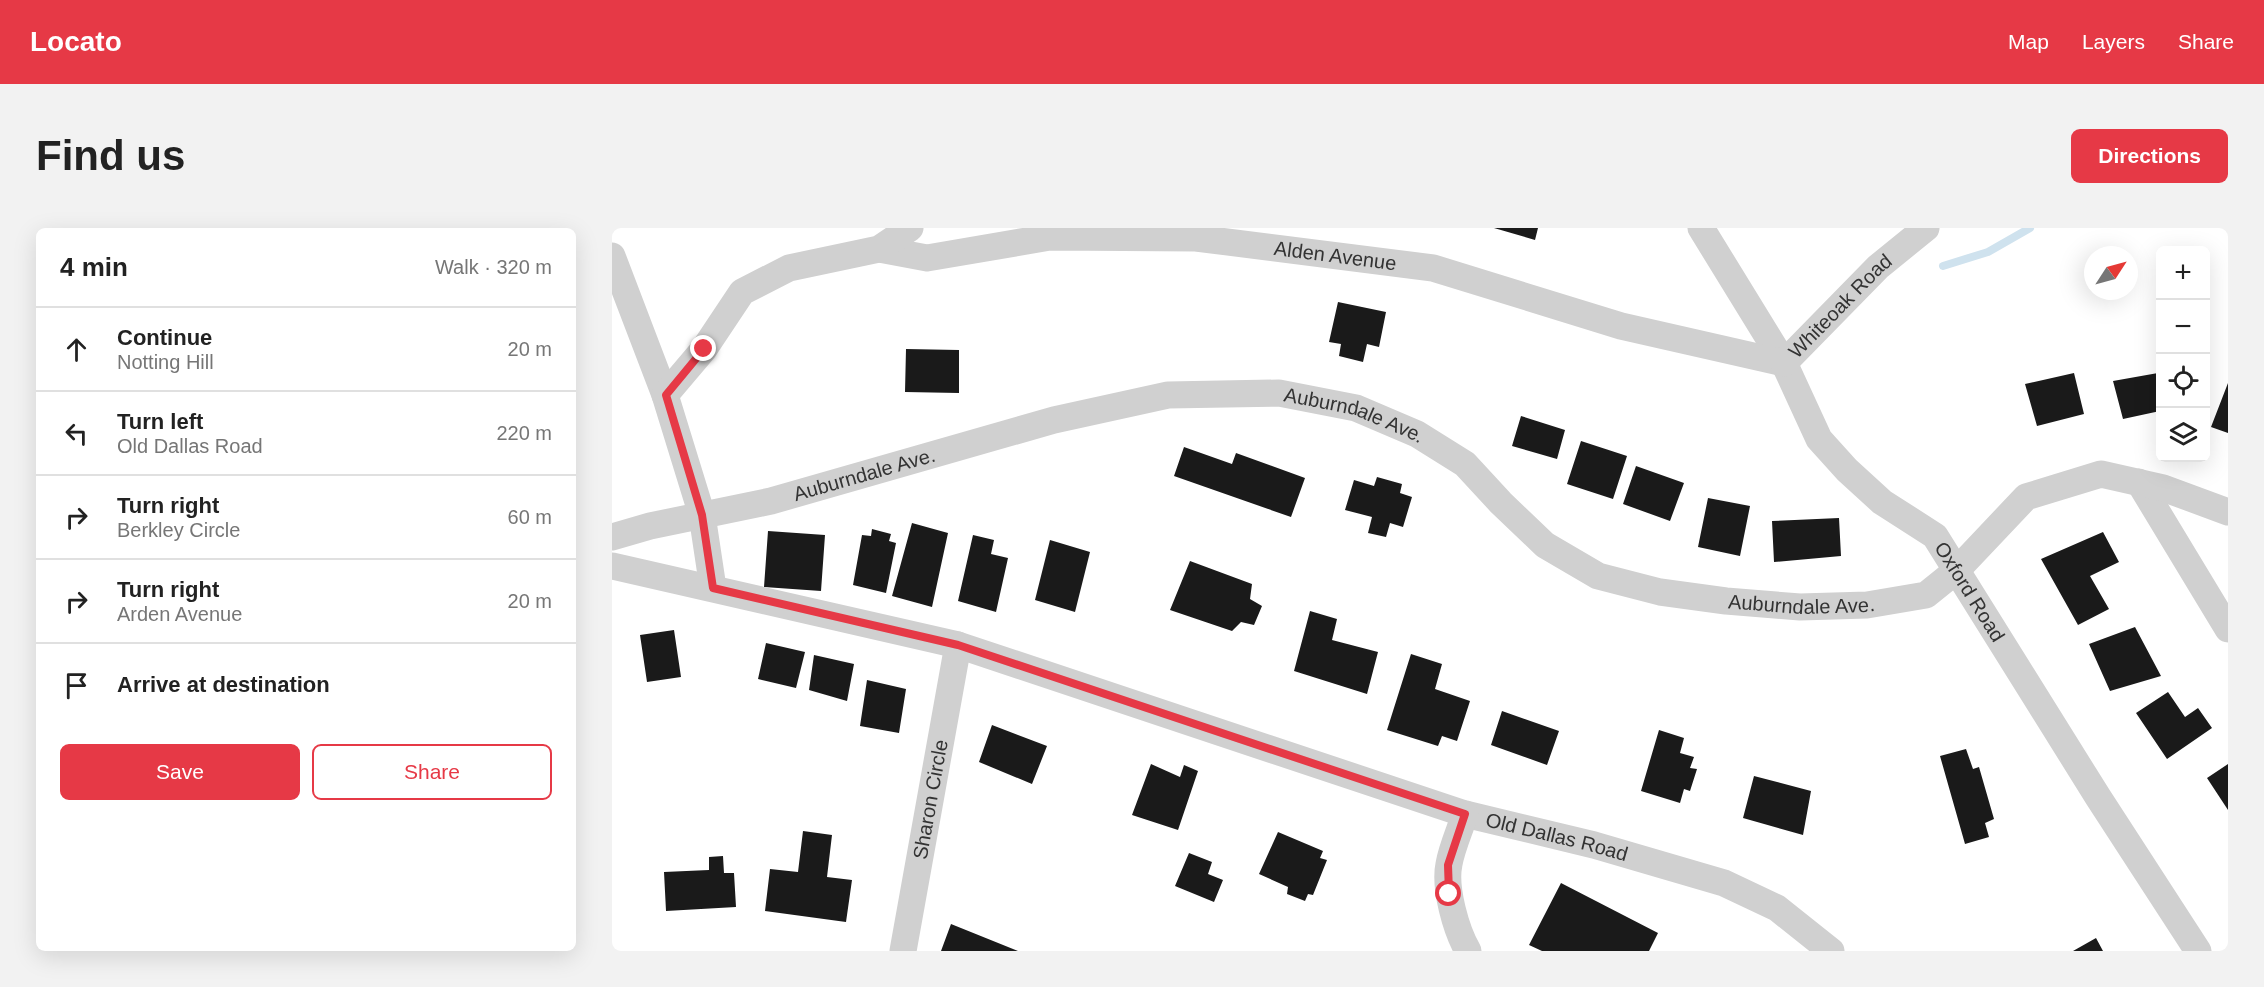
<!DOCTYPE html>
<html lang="en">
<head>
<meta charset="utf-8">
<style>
	:root { --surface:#fff; --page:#f2f2f2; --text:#222; --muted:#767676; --line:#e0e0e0; --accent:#e63946 }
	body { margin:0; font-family:Arial,sans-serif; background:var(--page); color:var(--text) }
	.controls { position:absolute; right:18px; top:18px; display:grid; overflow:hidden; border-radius:9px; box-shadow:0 6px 24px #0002 }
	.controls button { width:54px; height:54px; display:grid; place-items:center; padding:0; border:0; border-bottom:2px solid var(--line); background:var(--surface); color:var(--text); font:30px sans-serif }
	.compass { position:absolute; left:1472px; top:18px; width:54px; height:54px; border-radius:50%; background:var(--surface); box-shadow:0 6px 24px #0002; rotate:54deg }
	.stop { position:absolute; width:18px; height:18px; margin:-14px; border:4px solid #e63946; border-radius:50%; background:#fff }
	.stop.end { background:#e63946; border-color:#fff; box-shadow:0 2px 6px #0008 }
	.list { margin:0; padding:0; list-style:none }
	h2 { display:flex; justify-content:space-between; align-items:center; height:78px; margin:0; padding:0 24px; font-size:26px }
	h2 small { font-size:20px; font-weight:400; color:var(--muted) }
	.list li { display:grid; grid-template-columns:39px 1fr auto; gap:18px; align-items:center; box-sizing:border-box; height:84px; padding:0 24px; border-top:2px solid var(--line) }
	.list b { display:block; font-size:22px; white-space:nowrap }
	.list p { margin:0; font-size:20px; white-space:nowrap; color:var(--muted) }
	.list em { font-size:20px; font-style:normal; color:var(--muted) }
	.actions { display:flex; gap:12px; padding:18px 24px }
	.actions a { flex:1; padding:14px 0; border:2px solid var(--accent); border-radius:9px; text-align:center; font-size:21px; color:var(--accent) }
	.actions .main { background:var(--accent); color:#fff }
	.icon { flex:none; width:33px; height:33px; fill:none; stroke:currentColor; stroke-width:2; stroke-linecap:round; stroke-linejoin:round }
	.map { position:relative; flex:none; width:1616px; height:723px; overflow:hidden; border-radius:9px }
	header { display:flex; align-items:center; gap:36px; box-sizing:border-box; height:84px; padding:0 30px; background:var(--accent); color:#fff }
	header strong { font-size:28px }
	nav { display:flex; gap:33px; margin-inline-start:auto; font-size:21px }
	.intro { display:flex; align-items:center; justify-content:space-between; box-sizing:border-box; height:144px; padding:0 36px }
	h1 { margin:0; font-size:42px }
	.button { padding:15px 27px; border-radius:9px; background:var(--accent); color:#fff; font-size:21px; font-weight:700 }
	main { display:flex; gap:36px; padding:0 36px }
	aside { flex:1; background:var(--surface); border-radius:9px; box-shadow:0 6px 24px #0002 }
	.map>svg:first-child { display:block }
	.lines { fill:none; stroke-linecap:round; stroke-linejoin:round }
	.stream { stroke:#cfe2ee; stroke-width:8 }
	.building { fill:#1a1a1a }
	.minor { stroke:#d0d0d0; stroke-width:27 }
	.route { stroke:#e63946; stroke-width:8 }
	.labels { text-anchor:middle; stroke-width:6; stroke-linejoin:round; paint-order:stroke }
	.street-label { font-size:20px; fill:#333; stroke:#fff }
</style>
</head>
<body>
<header>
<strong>Locato</strong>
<nav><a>Map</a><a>Layers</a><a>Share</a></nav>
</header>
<div class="intro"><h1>Find us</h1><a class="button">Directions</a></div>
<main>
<aside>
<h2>4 min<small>Walk · 320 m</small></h2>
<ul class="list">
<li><svg class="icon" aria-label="ahead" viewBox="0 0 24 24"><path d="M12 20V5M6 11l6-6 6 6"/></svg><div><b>Continue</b><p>Notting Hill</p></div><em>20 m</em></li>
<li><svg class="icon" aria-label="left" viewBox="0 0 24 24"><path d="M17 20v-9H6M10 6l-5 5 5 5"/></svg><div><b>Turn left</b><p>Old Dallas Road</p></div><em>220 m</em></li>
<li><svg class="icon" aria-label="right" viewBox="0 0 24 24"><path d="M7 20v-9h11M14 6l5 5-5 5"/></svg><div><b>Turn right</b><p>Berkley Circle</p></div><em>60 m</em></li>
<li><svg class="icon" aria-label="right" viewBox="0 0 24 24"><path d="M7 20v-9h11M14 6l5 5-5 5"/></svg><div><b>Turn right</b><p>Arden Avenue</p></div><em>20 m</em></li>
<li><svg class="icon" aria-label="arrive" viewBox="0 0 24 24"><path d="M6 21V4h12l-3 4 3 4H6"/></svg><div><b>Arrive at destination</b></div></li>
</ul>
<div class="actions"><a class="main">Save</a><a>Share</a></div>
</aside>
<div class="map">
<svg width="1616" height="723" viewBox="0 0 1616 723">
	<rect width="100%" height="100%" fill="#fff"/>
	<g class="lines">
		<path class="stream" d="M1331 38 1376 24 1418 0"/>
	</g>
	<path class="building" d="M882 0H926L923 12Z
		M726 74 774 84 767 119 755 116 751 134 727 128 729 116 717 114Z
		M294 121 347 122V165L293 164Z
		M1462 145 1472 186 1425 198 1413 156Z
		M1546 145 1548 156V183L1511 191 1501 153Z
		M1616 155V205L1599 199Z
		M909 188 953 202 945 231 900 218Z
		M969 213 1015 228 1001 271 955 256Z
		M572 219 620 236 624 225 693 250 679 289 562 248Z
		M1024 238 1072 255 1058 293 1011 276Z
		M765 249 790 256 788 265 800 269 791 299 778 295 774 309 756 305 760 289 733 282 742 252 762 258Z
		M1096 270 1138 278 1128 328 1086 319Z
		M1227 290 1229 328 1162 334 1160 293Z
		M300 295 336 305 320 379 280 368Z
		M260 301 279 306 277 313 284 315 274 365 241 357 250 307 259 308Z
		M156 303 213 307 209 363 152 359Z
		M1491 304 1507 334 1478 348 1497 381 1466 397 1429 331Z
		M361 307 382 312 379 326 396 330 384 384 346 373Z
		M438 312 478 324 463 384 423 372Z
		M578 333 640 356 638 371 650 378 642 397 629 394 620 403 558 382Z
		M698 383 725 391 720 412 766 424 755 466 682 443Z
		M1523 399 1549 448 1498 463 1477 416Z
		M62 402 69 449 35 454 28 407Z
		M154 415 193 424 184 460 146 451Z
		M799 426 830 436 823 461 858 473 845 513 830 508 826 518 775 502Z
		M202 427 242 436 235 473 197 462Z
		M255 452 294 461 287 505 248 498Z
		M1556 464 1573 489 1586 480 1600 500 1555 531 1524 485Z
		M890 483 947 503 935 537 879 517Z
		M380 497 435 518 420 556 367 534Z
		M1047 502 1072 510 1068 525 1082 529 1078 540 1085 541 1078 563 1072 561 1068 575 1029 563Z
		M1354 521 1361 541 1367 539 1382 591 1373 595 1377 609 1353 616 1328 528Z
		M539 536 568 549 572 537 586 543 566 602 520 587Z
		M1616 536V582L1595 550Z
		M1142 548 1199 563 1191 607 1131 590Z
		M191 603 220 607 215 649 240 652 234 694 153 683 158 641 186 644Z
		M666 604 711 623 708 630 715 632 701 667 696 666 693 673 675 666 676 659 647 646Z
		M577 625 600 634 596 646 611 652 602 674 563 658Z
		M111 628 112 645H122L124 679 54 683 52 644 97 642V629Z
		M949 655 1046 705 1037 723H930L917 717Z
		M339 696 406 723H329Z
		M1484 710 1491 723H1461Z"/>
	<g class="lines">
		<g class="minor">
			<path id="s1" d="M1089 0 1172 135 1207 211 1235 242 1270 274 1323 308 1486 569 1586 723"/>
			<path id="s2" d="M267 21 315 30 438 9 584 10 821 40 1009 98 1172 135"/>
			<path d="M0 28 53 167 90 287 101 360"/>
			<path id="s3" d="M1172 135 1266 39 1314 0"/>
			<path d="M53 167 92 121 130 64 177 40 267 21 298 0"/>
			<path d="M1527 254 1616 401"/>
			<path id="s4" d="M0 309 38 298 159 273 442 192 556 167 667 165 744 180 805 206 853 236 889 275 933 317 986 348 1048 364 1114 373 1188 379 1255 377 1314 367 1345 342 1414 269 1489 246 1551 260 1616 284"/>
			<path id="s5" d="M0 338 346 417 853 586 982 617 1112 655 1165 680 1219 723"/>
			<path d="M853 586C848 602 840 619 837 636 832 660 844 702 856 723"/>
			<path id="s6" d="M291 723 346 417"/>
		</g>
	</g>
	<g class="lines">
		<path class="route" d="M92 121 54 167 90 287 101 360 346 417 853 586 836 637 837 666"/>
	</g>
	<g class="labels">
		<g class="street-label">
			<text dy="7" stroke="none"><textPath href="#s2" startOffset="460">Alden Avenue</textPath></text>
			<text dy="7" stroke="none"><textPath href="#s3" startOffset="80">Whiteoak Road</textPath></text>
			<text dy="7" stroke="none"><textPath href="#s4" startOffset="764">Auburndale Ave.</textPath></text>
			<text dy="7" stroke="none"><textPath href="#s4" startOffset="260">Auburndale Ave.</textPath></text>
			<text dy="7" stroke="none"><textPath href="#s1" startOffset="460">Oxford Road</textPath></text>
			<text dy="7" stroke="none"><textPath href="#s4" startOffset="1268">Auburndale Ave.</textPath></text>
			<text dy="7" stroke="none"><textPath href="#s6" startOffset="154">Sharon Circle</textPath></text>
			<text dy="7" stroke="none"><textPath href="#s5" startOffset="984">Old Dallas Road</textPath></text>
		</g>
	</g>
</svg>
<div class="controls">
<button>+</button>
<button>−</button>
<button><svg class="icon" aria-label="locate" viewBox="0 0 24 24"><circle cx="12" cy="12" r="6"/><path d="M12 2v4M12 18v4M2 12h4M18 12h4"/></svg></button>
<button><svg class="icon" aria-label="layers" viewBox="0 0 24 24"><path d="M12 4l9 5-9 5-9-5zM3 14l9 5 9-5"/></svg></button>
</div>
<svg class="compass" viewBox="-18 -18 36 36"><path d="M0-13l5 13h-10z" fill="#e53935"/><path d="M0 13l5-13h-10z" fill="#767676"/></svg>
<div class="stop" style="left:837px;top:666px"></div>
<div class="stop end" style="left:92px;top:121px"></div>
</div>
</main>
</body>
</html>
